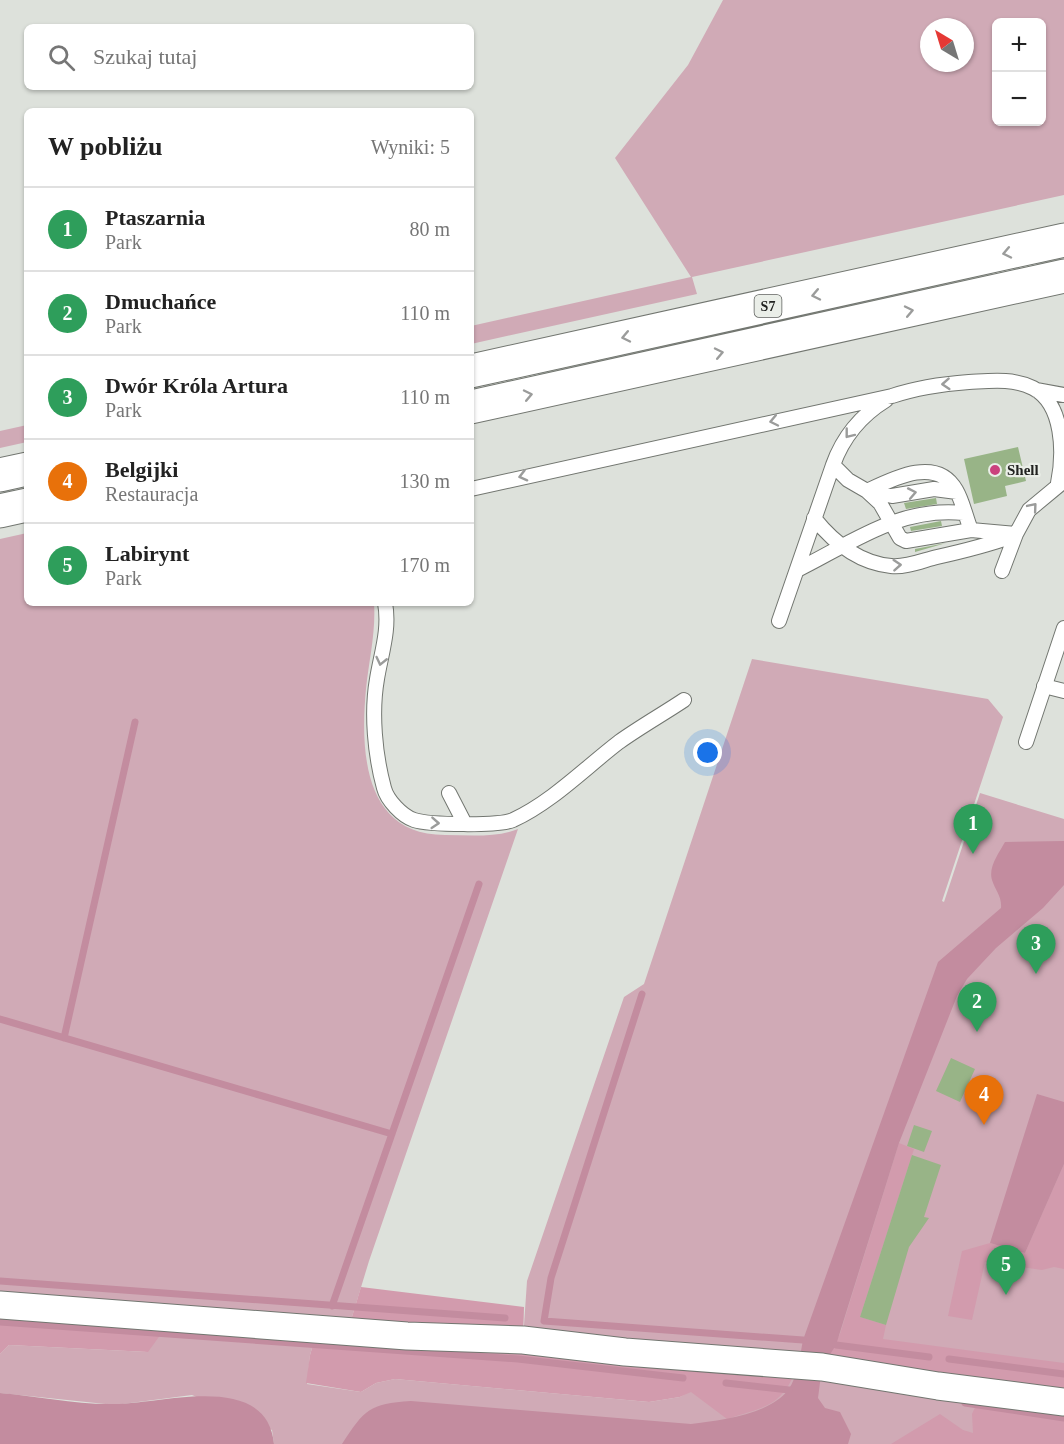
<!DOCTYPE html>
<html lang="pl">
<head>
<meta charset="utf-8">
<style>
	:root { --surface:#fff; --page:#f6f6f6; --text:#222; --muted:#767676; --line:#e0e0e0; --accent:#0f766e }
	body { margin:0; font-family:"Times New Roman",serif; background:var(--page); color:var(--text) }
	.controls { position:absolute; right:18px; top:18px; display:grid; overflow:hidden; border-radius:9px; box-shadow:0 2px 4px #0004 }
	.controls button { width:54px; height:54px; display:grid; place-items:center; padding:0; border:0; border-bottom:2px solid var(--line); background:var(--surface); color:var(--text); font:30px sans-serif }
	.compass { position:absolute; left:920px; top:18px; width:54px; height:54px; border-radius:50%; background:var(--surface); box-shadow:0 2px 4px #0004; rotate:322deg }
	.you { position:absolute; left:708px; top:753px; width:21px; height:21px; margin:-15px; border:4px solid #fff; border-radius:50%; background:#1a73e8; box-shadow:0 0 0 9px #1a73e833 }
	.badge { display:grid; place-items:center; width:39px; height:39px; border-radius:50%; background:var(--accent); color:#fff; font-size:20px; font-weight:700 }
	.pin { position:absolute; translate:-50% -50px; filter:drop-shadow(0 2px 3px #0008) }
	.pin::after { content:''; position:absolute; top:32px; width:21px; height:18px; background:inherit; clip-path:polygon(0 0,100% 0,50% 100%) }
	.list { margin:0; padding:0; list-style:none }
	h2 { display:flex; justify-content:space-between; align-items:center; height:78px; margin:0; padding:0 24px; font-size:26px }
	h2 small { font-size:20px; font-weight:400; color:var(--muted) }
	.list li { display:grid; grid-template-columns:39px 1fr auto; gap:18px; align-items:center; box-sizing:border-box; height:84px; padding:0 24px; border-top:2px solid var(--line) }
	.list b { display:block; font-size:22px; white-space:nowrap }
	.list p { margin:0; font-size:20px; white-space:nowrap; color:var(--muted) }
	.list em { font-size:20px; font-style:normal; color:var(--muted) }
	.icon { flex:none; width:33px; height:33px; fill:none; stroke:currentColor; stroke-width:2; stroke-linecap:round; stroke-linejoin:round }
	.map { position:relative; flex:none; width:1064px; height:1444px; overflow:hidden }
	.search { position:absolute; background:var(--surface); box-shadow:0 2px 4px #0004; left:24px; top:24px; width:450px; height:66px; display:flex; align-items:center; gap:15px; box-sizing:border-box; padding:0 21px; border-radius:9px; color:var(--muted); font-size:22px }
	.panel { position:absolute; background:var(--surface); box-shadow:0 2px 4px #0004; left:24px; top:108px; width:450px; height:498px; border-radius:9px }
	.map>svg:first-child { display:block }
	.green { fill:#d0aab6; fill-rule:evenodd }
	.forest { fill:#d29bad }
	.water { fill:#c38c9f }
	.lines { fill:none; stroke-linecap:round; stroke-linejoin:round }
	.stream { stroke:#c38c9f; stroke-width:7 }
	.building { fill:#98b487 }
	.service-casing { stroke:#727670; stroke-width:16 }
	.minor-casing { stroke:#727670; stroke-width:29 }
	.motorway-casing { stroke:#727670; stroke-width:35 }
	.service { stroke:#fff; stroke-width:14 }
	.minor { stroke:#fff; stroke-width:27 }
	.motorway { stroke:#fff; stroke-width:33 }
	.oneway { stroke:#9b9c9b }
	.poi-dot { fill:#ca427d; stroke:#eaeee8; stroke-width:2 }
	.labels { text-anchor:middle; stroke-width:4.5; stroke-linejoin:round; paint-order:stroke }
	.shield { fill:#eaeee8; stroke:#5d5f5c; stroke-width:1.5 }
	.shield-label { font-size:14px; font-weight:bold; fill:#212220 }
	.poi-label { font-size:15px; font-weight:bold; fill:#212220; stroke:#eaeee8; text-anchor:start }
</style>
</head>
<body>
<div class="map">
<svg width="1064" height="1444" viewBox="0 0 1064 1444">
	<rect width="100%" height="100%" fill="#dde1db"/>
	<path class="green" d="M723 0H1064V195L692 277 697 294 471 344V326L691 277 615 158 688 65ZM996 22H1042V122H996ZM929 27H965V63H929Z
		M27 425V442L0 448V431Z
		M27 533V603H374C376 632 369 660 366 689 360 752 364 835 445 835 469 835 495 838 518 829L369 1261 348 1330 318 1328 310 1355 307 1384 361 1392 376 1383 395 1379 649 1402 680 1397 691 1391 770 1404 523 1340 527 1281 624 997 644 984 752 659 988 699 1003 717 942 901 944 902 980 793 1064 819V1444H274L272 1430 192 1395 115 1405 0 1393V1354L9 1345 148 1352 0 1305V539Z"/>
	<path class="forest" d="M899 1143 914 1149 860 1317 886 1325 883 1339 1064 1363V1444H891L940 1414 963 1430 973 1433 972 1414 982 1392 822 1367 840 1334Z
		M1064 1164V1269L1054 1267 1042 1270 985 1262 972 1320 948 1316 962 1251 990 1243 1025 1253Z
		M361 1287 524 1307 523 1339 798 1365C782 1407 767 1406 727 1419L691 1392 680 1397 649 1402 395 1379 376 1383 361 1392 306 1383 310 1355 318 1328 348 1330Z
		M0 1305 168 1317 161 1334 148 1352 9 1345 0 1354Z"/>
	<path class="water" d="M1064 841V885L1043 908 996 948 967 979 957 996 899 1143 836 1345 822 1367 818 1398 825 1408 840 1412 851 1434 848 1444H342C365 1409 369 1404 411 1401L691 1424C720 1420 769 1415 788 1390 798 1377 800 1355 803 1340L938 962 1001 908C1002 896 995 890 992 880 988 867 999 853 1005 842Z
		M1037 1094 1064 1102V1164L1025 1253 990 1243Z
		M0 1393C37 1396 77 1405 115 1404 161 1404 267 1370 274 1444H0Z"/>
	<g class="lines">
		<path class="stream" d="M642 994 551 1278 544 1321 803 1340
			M0 1019 392 1134
			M64 1038 135 722
			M0 1281 505 1318
			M332 1306 479 884
			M0 1322 518 1359 683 1378
			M836 1345 929 1357
			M949 1359 1064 1374
			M726 1383 789 1390
			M965 1403 1064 1418"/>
	</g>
	<path class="building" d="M1018 447 1026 481 1005 486 1007 496 974 504 964 459Z
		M936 498 937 504 906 509 904 503Z
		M941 521 942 526 911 531 910 527Z
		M946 543 915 552V549Z
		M951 1058 975 1069 960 1102 936 1091Z
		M914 1125 932 1131 924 1152 907 1146Z
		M912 1155 941 1165 924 1217 929 1218 909 1247 886 1325 860 1317Z"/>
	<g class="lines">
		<defs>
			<path id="service" d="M1036 390 1064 395
				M886 400C860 416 843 437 833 465L848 480 867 491C894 478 937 456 956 490 963 502 966 518 971 530L1016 534 1029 510 1064 481
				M471 489 892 396C919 387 942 384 969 382 990 381 1013 378 1033 388 1064 404 1064 454 1058 483
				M867 491 880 503 900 538 906 541 971 530
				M869 491 892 496 934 489 957 492
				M814 518C834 543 859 563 891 566 905 568 924 560 937 557 964 551 988 545 1013 536
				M799 569C853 542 901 506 964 513
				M1002 571 1016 534
				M385 603C390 629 381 654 377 679 371 713 375 755 384 788 387 800 402 816 414 820 429 825 499 826 513 820 552 802 585 768 619 742 640 727 663 714 684 700
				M779 621 833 465
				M1044 686 1064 691
				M1026 742 1064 628
				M449 793 465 824"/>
			<path id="minor" d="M0 1305 407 1336 523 1340 625 1352 822 1367 938 1386 1064 1402"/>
			<path id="motorway" d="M471 371 1064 240
				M471 407 1064 276
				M0 475 27 469
				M0 511 27 505"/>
		</defs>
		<use href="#service" class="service-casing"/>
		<use href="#minor" class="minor-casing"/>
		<use href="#motorway" class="motorway-casing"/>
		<use href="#service" class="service"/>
		<use href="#minor" class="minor"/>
		<use href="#motorway" class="motorway"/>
	</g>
	<defs><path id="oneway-chevron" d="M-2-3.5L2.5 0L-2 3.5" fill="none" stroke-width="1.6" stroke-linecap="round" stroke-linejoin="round" transform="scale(1.5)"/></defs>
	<g class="oneway">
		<use href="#oneway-chevron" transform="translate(1007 253) rotate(168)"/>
		<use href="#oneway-chevron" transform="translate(816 295) rotate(168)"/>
		<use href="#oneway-chevron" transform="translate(909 311) rotate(-12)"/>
		<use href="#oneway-chevron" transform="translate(626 337) rotate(168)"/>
		<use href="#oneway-chevron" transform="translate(719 353) rotate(-12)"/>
		<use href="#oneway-chevron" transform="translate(946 384) rotate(176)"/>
		<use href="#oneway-chevron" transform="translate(528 395) rotate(-12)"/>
		<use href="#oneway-chevron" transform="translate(774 421) rotate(168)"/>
		<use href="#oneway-chevron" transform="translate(849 434) rotate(128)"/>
		<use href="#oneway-chevron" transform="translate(523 476) rotate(166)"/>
		<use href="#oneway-chevron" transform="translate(912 493) rotate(-11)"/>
		<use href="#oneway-chevron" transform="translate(1033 507) rotate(-50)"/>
		<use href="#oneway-chevron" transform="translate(897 565) rotate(-4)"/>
		<use href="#oneway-chevron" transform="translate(381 661) rotate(103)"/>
		<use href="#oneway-chevron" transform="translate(435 823) rotate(4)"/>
	</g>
	<circle class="poi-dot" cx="995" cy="470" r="6"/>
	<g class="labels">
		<rect class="shield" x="754.5" y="295" width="27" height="22" rx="4.5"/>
		<g class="shield-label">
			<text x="768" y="311">S7</text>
		</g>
		<g class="poi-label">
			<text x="1007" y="475">Shell</text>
		</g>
	</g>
</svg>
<div class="controls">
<button>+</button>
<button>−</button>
</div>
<svg class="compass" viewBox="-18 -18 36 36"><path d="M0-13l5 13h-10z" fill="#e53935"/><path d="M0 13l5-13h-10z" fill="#767676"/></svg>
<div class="you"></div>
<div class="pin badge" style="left:973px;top:854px;background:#2e9e5b">1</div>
<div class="pin badge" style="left:977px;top:1032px;background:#2e9e5b">2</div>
<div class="pin badge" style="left:1036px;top:974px;background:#2e9e5b">3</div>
<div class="pin badge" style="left:984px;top:1125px;background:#e8710a">4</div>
<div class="pin badge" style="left:1006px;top:1295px;background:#2e9e5b">5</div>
<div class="search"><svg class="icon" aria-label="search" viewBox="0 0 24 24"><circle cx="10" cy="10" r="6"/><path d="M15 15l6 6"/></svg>Szukaj tutaj</div>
<section class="panel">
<h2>W pobliżu<small>Wyniki: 5</small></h2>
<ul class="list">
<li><span class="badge" style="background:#2e9e5b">1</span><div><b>Ptaszarnia</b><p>Park</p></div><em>80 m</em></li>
<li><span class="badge" style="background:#2e9e5b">2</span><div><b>Dmuchańce</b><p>Park</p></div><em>110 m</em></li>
<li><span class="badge" style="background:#2e9e5b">3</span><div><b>Dwór Króla Artura</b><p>Park</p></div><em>110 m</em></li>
<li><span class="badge" style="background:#e8710a">4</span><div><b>Belgijki</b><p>Restauracja</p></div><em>130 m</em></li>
<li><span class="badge" style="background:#2e9e5b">5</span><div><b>Labirynt</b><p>Park</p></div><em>170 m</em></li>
</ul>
</section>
</div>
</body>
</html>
